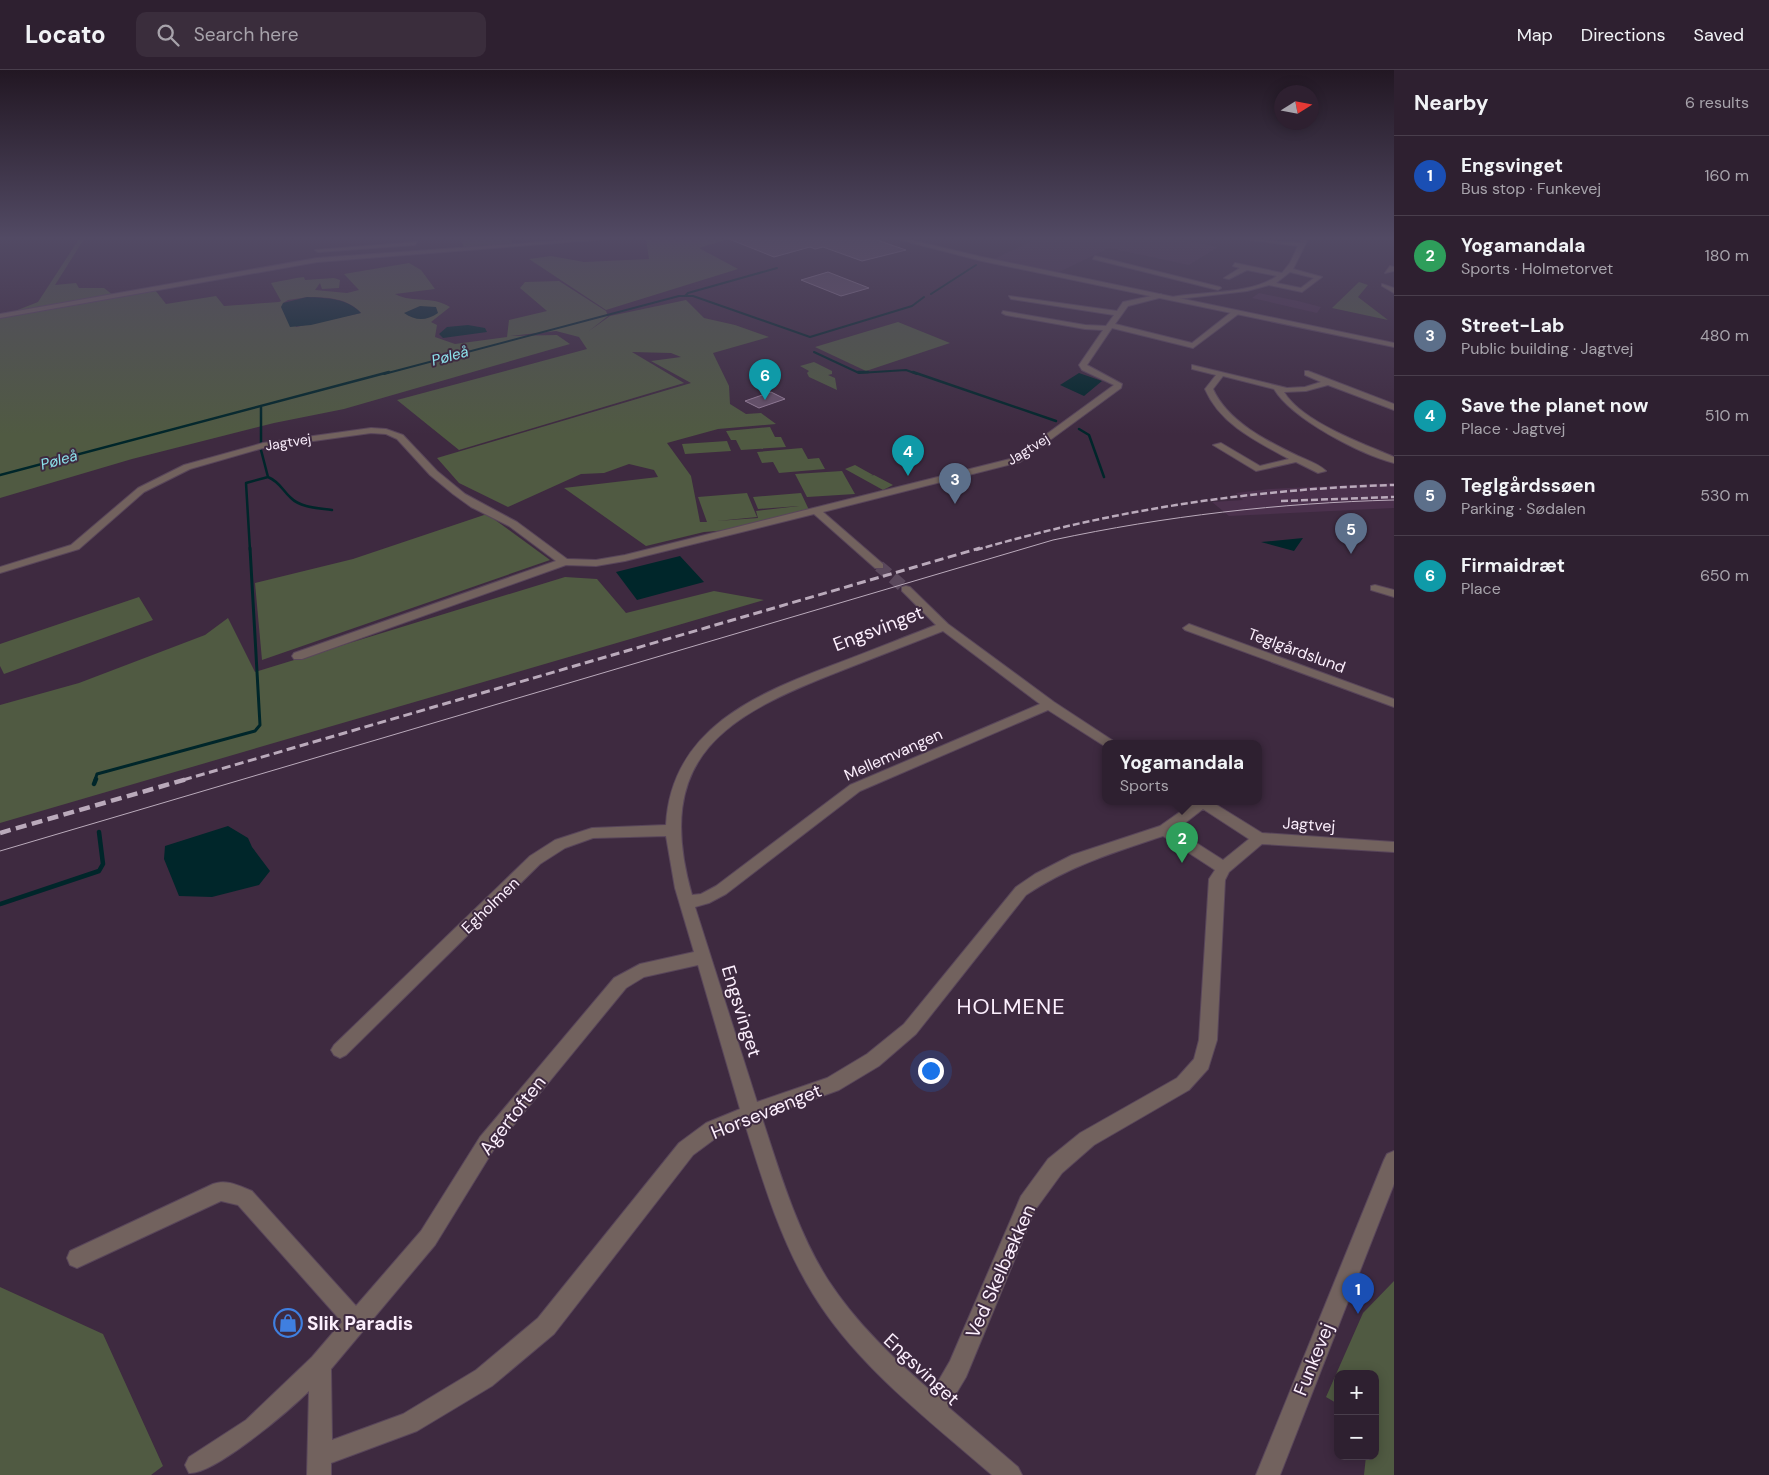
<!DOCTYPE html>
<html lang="en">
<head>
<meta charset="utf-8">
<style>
	:root { --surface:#2e2030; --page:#3a2d3c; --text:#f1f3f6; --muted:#a7a3ab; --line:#493e4c; --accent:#52cbd9 }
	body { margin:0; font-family:"DM Sans",sans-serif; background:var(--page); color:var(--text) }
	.controls { position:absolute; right:15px; bottom:15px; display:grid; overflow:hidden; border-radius:10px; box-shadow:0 2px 12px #0003 }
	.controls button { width:45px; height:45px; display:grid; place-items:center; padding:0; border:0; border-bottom:1px solid var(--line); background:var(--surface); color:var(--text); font:25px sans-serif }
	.compass { position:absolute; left:1274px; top:15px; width:45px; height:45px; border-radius:50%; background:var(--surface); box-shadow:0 2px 12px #0003; rotate:79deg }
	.you { position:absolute; left:930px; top:1000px; width:18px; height:18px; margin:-12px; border:4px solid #fff; border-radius:50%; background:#1a73e8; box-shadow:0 0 0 8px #1a73e833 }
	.badge { display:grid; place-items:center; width:32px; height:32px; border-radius:50%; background:var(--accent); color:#fff; font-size:16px; font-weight:700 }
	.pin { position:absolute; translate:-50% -41px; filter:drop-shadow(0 1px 2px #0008) }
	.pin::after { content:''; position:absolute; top:26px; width:18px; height:15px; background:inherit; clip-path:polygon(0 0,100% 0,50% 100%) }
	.popup { position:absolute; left:1102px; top:670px; width:160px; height:65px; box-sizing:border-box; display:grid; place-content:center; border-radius:10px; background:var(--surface); filter:drop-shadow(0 1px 4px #0005); font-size:16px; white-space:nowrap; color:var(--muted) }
	.popup b { font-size:19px; color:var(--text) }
	.popup::after { content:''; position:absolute; left:50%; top:100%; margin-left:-10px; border:10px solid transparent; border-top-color:var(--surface) }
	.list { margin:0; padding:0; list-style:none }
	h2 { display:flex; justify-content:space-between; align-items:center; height:65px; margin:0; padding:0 20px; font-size:21px }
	h2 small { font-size:16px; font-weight:400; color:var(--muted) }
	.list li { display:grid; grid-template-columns:32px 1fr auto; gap:15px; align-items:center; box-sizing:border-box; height:80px; padding:0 20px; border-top:1px solid var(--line) }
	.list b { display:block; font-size:19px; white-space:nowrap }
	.list p { margin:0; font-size:16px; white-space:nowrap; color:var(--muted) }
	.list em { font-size:16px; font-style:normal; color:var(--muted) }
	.icon { flex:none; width:28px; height:28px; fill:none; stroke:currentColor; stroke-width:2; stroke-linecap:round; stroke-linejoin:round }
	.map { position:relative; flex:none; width:1394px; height:1405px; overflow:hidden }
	header { display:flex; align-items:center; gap:30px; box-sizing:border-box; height:70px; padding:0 25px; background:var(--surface); border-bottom:1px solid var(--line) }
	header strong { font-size:24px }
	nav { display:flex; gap:28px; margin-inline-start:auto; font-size:18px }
	.search { width:350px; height:45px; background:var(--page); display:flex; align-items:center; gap:12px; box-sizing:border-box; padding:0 18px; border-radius:10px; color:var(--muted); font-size:19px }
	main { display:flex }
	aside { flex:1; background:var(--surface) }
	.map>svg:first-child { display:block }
	.built { fill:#4b314d }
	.green { fill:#505a42; fill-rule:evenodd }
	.water { fill:#00262a }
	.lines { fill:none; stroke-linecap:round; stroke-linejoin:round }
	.stream-far3 { stroke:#00262a; stroke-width:2 }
	.stream-far2 { stroke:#00262a; stroke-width:2.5 }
	.stream-far1 { stroke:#00262a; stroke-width:3 }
	.stream { stroke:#00262a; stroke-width:4.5 }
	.building { fill:#67516a; stroke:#99819c }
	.minor-tunnel { stroke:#5a485c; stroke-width:12; stroke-dasharray:12 6; stroke-linecap:butt }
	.minor-casing { stroke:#59465a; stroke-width:2 }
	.tertiary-casing { stroke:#59465a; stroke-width:2 }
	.minor { fill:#72625e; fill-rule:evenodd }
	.tertiary { fill:#72625e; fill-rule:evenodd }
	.tram { stroke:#baaabb; stroke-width:1 }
	.rail-far2 { stroke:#baaabb; stroke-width:2.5; stroke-dasharray:7 3; stroke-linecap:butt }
	.rail-far1 { stroke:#baaabb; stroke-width:3; stroke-dasharray:9 4.5; stroke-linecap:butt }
	.rail { stroke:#baaabb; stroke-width:4.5; stroke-dasharray:11 5.5; stroke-linecap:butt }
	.labels { text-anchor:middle; stroke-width:4; stroke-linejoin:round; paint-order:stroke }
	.far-street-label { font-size:14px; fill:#fceffd; stroke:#3e2a40 }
	.far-water-label { font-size:15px; font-style:italic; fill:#8ce2eb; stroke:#3e2a40 }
	.street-label { font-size:16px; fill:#fceffd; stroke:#3e2a40 }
	.near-street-label { font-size:19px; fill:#fceffd; stroke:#3e2a40 }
	.near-poi-label { font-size:19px; font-weight:bold; fill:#fceffd; stroke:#3e2a40; text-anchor:start }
	.near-quarter-label { font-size:22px; letter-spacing:1px; fill:#fceffd; stroke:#3e2a40 }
</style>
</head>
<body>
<header>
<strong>Locato</strong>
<div class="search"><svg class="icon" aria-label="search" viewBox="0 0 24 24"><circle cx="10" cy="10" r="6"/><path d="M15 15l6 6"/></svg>Search here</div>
<nav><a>Map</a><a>Directions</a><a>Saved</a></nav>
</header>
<main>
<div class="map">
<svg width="1394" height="1405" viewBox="0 0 1394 1405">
	<rect width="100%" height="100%" fill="#3e2a40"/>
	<path class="built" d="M1036 169H1177L1218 177 1189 195 1109 178 1057 203 992 190Z
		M1259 223 1298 231 1321 237 1317 243 1252 228Z
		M1394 413V438L1229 446 1212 432 1243 430 1236 423 1270 419Z"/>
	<path class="green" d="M79 169H84L55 215 76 213 79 218H104L113 225 10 243 38 232Z
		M460 169H511L513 175 465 179Z
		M646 169H722L725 170 699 178 738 199 606 240 529 189 551 186 584 192 649 189Z
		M409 193 421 200 435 219 395 224C415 234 431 225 450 237L431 252 437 255 435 267 455 274 507 267 509 250 547 241 520 218 525 212 559 211 606 241 608 246 589 261 610 246 686 230 704 248 735 255 769 267 713 283 729 316 730 334 746 344 761 343 776 354 718 359 667 373 691 406 700 452H707L698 427 747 423 757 447 717 451 758 448 756 441 799 436 758 439 753 427 801 423 809 440 729 460 704 462 646 476 564 418 658 407 654 400 629 394 604 403 581 404 508 437 459 413 437 388 691 313 651 291 681 287 671 283 632 282 684 313 459 380 397 330 587 279 579 267 556 261 510 266 557 265 570 274 344 339 274 353 132 389 0 428V247L155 220 166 234 216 226 224 236 279 232 281 231 271 213C282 211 294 208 304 207L305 210 334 208 340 210 339 218 322 219 320 213 315 220 347 223 359 220 344 204ZM308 227C327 227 348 228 361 243L296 257 283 233 288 230Z
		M1359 212 1368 215 1358 227 1388 250 1332 238Z
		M898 252 950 273 866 301 815 277Z
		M814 292 832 301V304L828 305 835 308 837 320 809 307 807 303 809 301 800 296Z
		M770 357 775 367H781L786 377 741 380 736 370H731L726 361Z
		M727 371 731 381 685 384 682 374Z
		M802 378 808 389 819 388 825 399 779 403 773 392 762 393 757 382Z
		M855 395 873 405 870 406 874 405 893 415 883 420 845 399Z
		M842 401 855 424 807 427 795 404Z
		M487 444 550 490 262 590 255 513 353 489Z
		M565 507 597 509 626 543 714 521 764 530 0 753V635L79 613 205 565 228 548 255 602Z
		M139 527 153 550 4 604 0 596V574Z
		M1394 1211V1405H1364L1366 1386H1375V1304H1338V1334L1326 1327 1363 1243Z
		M0 1217 103 1264 163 1396 151 1405H0Z"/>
	<path class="water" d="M307 227C326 228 347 228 361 243L311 255 290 257 281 237 283 233Z
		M420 236 436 237 438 243C426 251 416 251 404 243Z
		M468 255 485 258 487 262 443 268 439 264 447 257Z
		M1079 303 1102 311 1084 326 1060 315Z
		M1303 468 1294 481 1261 472Z
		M680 486 704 512 637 530 616 502Z
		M228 756 248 768 252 777 270 801 259 815 212 827 179 826 164 789 165 776Z"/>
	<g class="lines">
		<path class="stream-far3" d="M931 224 976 195
			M685 226 688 223 777 198
			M814 282 859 303 906 300 917 304
			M384 304 679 226H693L810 267 912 236 924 227"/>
		<path class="stream-far2" d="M858 302H868
			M913 302 1056 351
			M261 336V374
			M1079 359 1089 365 1104 407
			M0 405 389 302
			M268 407C280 412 282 420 291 428 301 438 319 438 332 440
			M250 480 246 413 268 407 261 380"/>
		<path class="stream-far1" d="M95 710 97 704 255 661 260 655 250 478"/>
		<path class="stream" d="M94 714 96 709
			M0 834 99 801 103 794 99 762"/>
	</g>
	<path class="building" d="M729 169H874L906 180 862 191 823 177 815 179 810 177 774 187Z
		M828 202 869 218 841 226 801 210Z
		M771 322 785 329 759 338 745 331Z"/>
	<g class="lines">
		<path class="minor-tunnel" d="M879 496 906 519"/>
		<defs>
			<path id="minor" d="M584 169H607L317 192 0 248V244L317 188Z
				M1244 169 1300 173 1302 169H1308L1293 199 1322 207 1302 222 1269 215 1247 221 1170 230 1172 227C1205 221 1249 225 1277 206L1247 200 1229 209 1224 208 1240 198 1233 196 1235 193 1282 203 1290 193 1298 176ZM1290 202 1314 208 1301 218 1276 213Z
				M417 172 415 175 318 182 315 180Z
				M1095 186 1220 217 1221 218 1218 220 1093 189Z
				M1390 196 1394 197V201L1385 203Z
				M1382 214 1394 218V223L1382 216Z
				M1161 224 1163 227 1128 236 1115 254 1192 273 1234 240 1241 242 1193 278 1112 258 1087 295 1122 314 1121 318 1020 392 823 442 883 494V498H875L814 444 625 491 596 496 566 495 302 589H294L292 586 294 583 556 491 509 456 471 437 453 424 430 405 397 369 386 364 371 363 263 378 190 399 144 422 79 479 0 503V497L71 475 138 418 184 395 263 373 371 358 386 359 403 365 437 401 465 424 517 452 567 489 596 490 625 485 1014 388 1114 315 1082 300 1079 295 1103 260 1085 259 1006 245 1002 243 1003 241 1085 255 1106 256 1114 245 1011 229 1009 226 1117 241 1123 232Z
				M1192 295 1287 318 1305 317 1321 312 1305 305V301H1308L1394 334V340L1328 315 1306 321 1284 322C1302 352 1362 373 1394 387V393C1360 384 1292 349 1274 319L1223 306 1213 319C1228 352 1267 371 1298 386 1307 390 1319 394 1326 401L1318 403 1296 392 1256 401 1213 375 1221 373 1260 396 1289 389C1256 371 1220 354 1205 319L1216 305 1192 299Z
				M1375 515 1394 520V527L1371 520V516Z
				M906 516 910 517 948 554 1054 632 1118 674H1106V677L1048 640 860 721 726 824 709 833 695 837 757 1032 827 1008 867 984 904 954 1016 817 1035 804 1072 785 1160 756 1194 732H1212L1262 763 1394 772V782L1262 774 1229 802 1225 810 1217 970 1208 999 1189 1020 1094 1075 1062 1103 1035 1140 966 1307 948 1337 1018 1397 1022 1405H992C929 1350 857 1296 813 1224 781 1172 763 1112 745 1054L720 1065 693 1085 554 1264 492 1316 417 1361 331 1393V1405H307L309 1321C290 1340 214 1405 189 1403L185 1395 189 1387 246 1350 312 1287 342 1252 238 1135 221 1131 77 1198 70 1195 67 1188 70 1181 213 1114C227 1109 239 1116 252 1121L356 1236 421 1161 480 1067 614 908 640 894 694 882 675 818 666 766 593 768 565 778 540 794 346 985 340 988 334 985 331 980 334 975 530 786 555 770 592 758 666 755C671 659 756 624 833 595 868 582 902 568 936 555L902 521V517ZM943 561 1040 634 850 715 716 816 701 824 692 825C652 685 727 645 843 600 876 587 910 574 943 561ZM1203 739 1249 769 1223 790 1176 760ZM1163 766 1215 800 1209 809 1199 970 1194 989 1177 1008 1080 1063 1048 1089 1021 1126 950 1291 932 1322C894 1289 856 1253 828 1210 797 1161 780 1103 762 1048L839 1020 879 996 916 964 1026 825C1069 796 1115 782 1163 766ZM698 895 740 1039 706 1053 679 1073 538 1248 476 1300 403 1344 332 1370 331 1299 435 1175 494 1079 626 918 644 907Z
				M1189 554 1394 629V637L1185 560 1183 558Z"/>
			<path id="tertiary" d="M897 169H906L982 187 1394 273V277L982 191Z
				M1394 1081V1114L1280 1405H1256L1384 1090 1387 1084Z"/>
		</defs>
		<use href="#minor" class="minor-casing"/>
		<use href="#tertiary" class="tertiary-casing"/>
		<use href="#minor" class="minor"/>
		<use href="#tertiary" class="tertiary"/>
		<path class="tram" d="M0 781 1053 470C1166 446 1279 433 1394 430"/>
		<path class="rail-far2" d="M1281 431 1394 427
			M976 480C1113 440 1251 419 1394 415"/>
		<path class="rail-far1" d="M183 710 980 478"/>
		<path class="rail" d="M0 763 187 709"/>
	</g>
	<linearGradient id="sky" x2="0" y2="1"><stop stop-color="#221723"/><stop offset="0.46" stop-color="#524a64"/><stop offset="1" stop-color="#524a64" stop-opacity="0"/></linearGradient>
	<rect width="1394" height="365" fill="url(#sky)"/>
	<defs>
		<symbol id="shop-ring" viewBox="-11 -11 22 22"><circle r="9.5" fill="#3e2a40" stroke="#3f7fe0" stroke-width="1.5"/><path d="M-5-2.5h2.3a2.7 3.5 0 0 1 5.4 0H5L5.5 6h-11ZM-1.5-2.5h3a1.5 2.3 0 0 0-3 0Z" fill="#3f7fe0"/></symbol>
	</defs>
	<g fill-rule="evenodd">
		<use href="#shop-ring" x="272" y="1237" width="32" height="32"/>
	</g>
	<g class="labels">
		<g class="far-street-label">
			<text transform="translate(288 372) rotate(-9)" y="5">Jagtvej</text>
			<text transform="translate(1028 379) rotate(-32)" y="5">Jagtvej</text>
		</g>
		<g class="far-water-label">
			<text transform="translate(450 286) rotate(-15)" y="5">Pøleå</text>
			<text transform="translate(59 390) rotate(-15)" y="5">Pøleå</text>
		</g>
		<g class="street-label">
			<text transform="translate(1297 580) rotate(20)" y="6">Teglgårdslund</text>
			<text transform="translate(893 684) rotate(-24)" y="6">Mellemvangen</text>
			<text transform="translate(1309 754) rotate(4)" y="6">Jagtvej</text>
			<text transform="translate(490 835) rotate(-44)" y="6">Egholmen</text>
		</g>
		<g class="near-street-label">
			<text transform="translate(878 558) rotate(-21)" y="7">Engsvinget</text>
			<text transform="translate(742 941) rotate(73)" y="7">Engsvinget</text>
			<text transform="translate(766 1041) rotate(-22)" y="7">Horsevænget</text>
			<text transform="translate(512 1045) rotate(-52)" y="7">Agertoften</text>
			<text transform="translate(1000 1201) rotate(-66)" y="7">Ved Skelbækken</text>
			<text transform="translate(1313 1289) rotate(-68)" y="7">Funkevej</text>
			<text transform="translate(922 1299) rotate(43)" y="7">Engsvinget</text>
		</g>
		<g class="near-poi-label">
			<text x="307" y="1260">Slik Paradis</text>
		</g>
		<g class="near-quarter-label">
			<text x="1011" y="944">HOLMENE</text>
		</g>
	</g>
</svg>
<div class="controls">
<button>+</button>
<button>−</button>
</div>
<svg class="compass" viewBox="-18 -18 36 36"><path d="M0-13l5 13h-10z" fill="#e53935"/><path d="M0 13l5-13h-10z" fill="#a7a3ab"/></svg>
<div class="you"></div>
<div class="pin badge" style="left:1358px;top:1244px;background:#1a4fb4">1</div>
<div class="pin badge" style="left:1182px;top:793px;background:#2e9e5b">2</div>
<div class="popup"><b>Yogamandala</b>Sports</div>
<div class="pin badge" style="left:955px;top:434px;background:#5c6f8a">3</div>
<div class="pin badge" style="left:908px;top:406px;background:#0f9aa8">4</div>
<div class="pin badge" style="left:1351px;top:484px;background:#5c6f8a">5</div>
<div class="pin badge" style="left:765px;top:330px;background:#0f9aa8">6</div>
</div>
<aside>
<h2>Nearby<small>6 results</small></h2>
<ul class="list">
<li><span class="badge" style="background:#1a4fb4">1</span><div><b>Engsvinget</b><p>Bus stop · Funkevej</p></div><em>160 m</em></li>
<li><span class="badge" style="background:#2e9e5b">2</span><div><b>Yogamandala</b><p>Sports · Holmetorvet</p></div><em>180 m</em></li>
<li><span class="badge" style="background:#5c6f8a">3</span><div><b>Street-Lab</b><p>Public building · Jagtvej</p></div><em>480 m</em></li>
<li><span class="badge" style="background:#0f9aa8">4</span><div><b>Save the planet now</b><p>Place · Jagtvej</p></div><em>510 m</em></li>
<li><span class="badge" style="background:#5c6f8a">5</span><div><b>Teglgårdssøen</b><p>Parking · Sødalen</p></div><em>530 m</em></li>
<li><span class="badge" style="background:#0f9aa8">6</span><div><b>Firmaidræt</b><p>Place</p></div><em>650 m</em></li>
</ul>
</aside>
</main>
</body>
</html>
